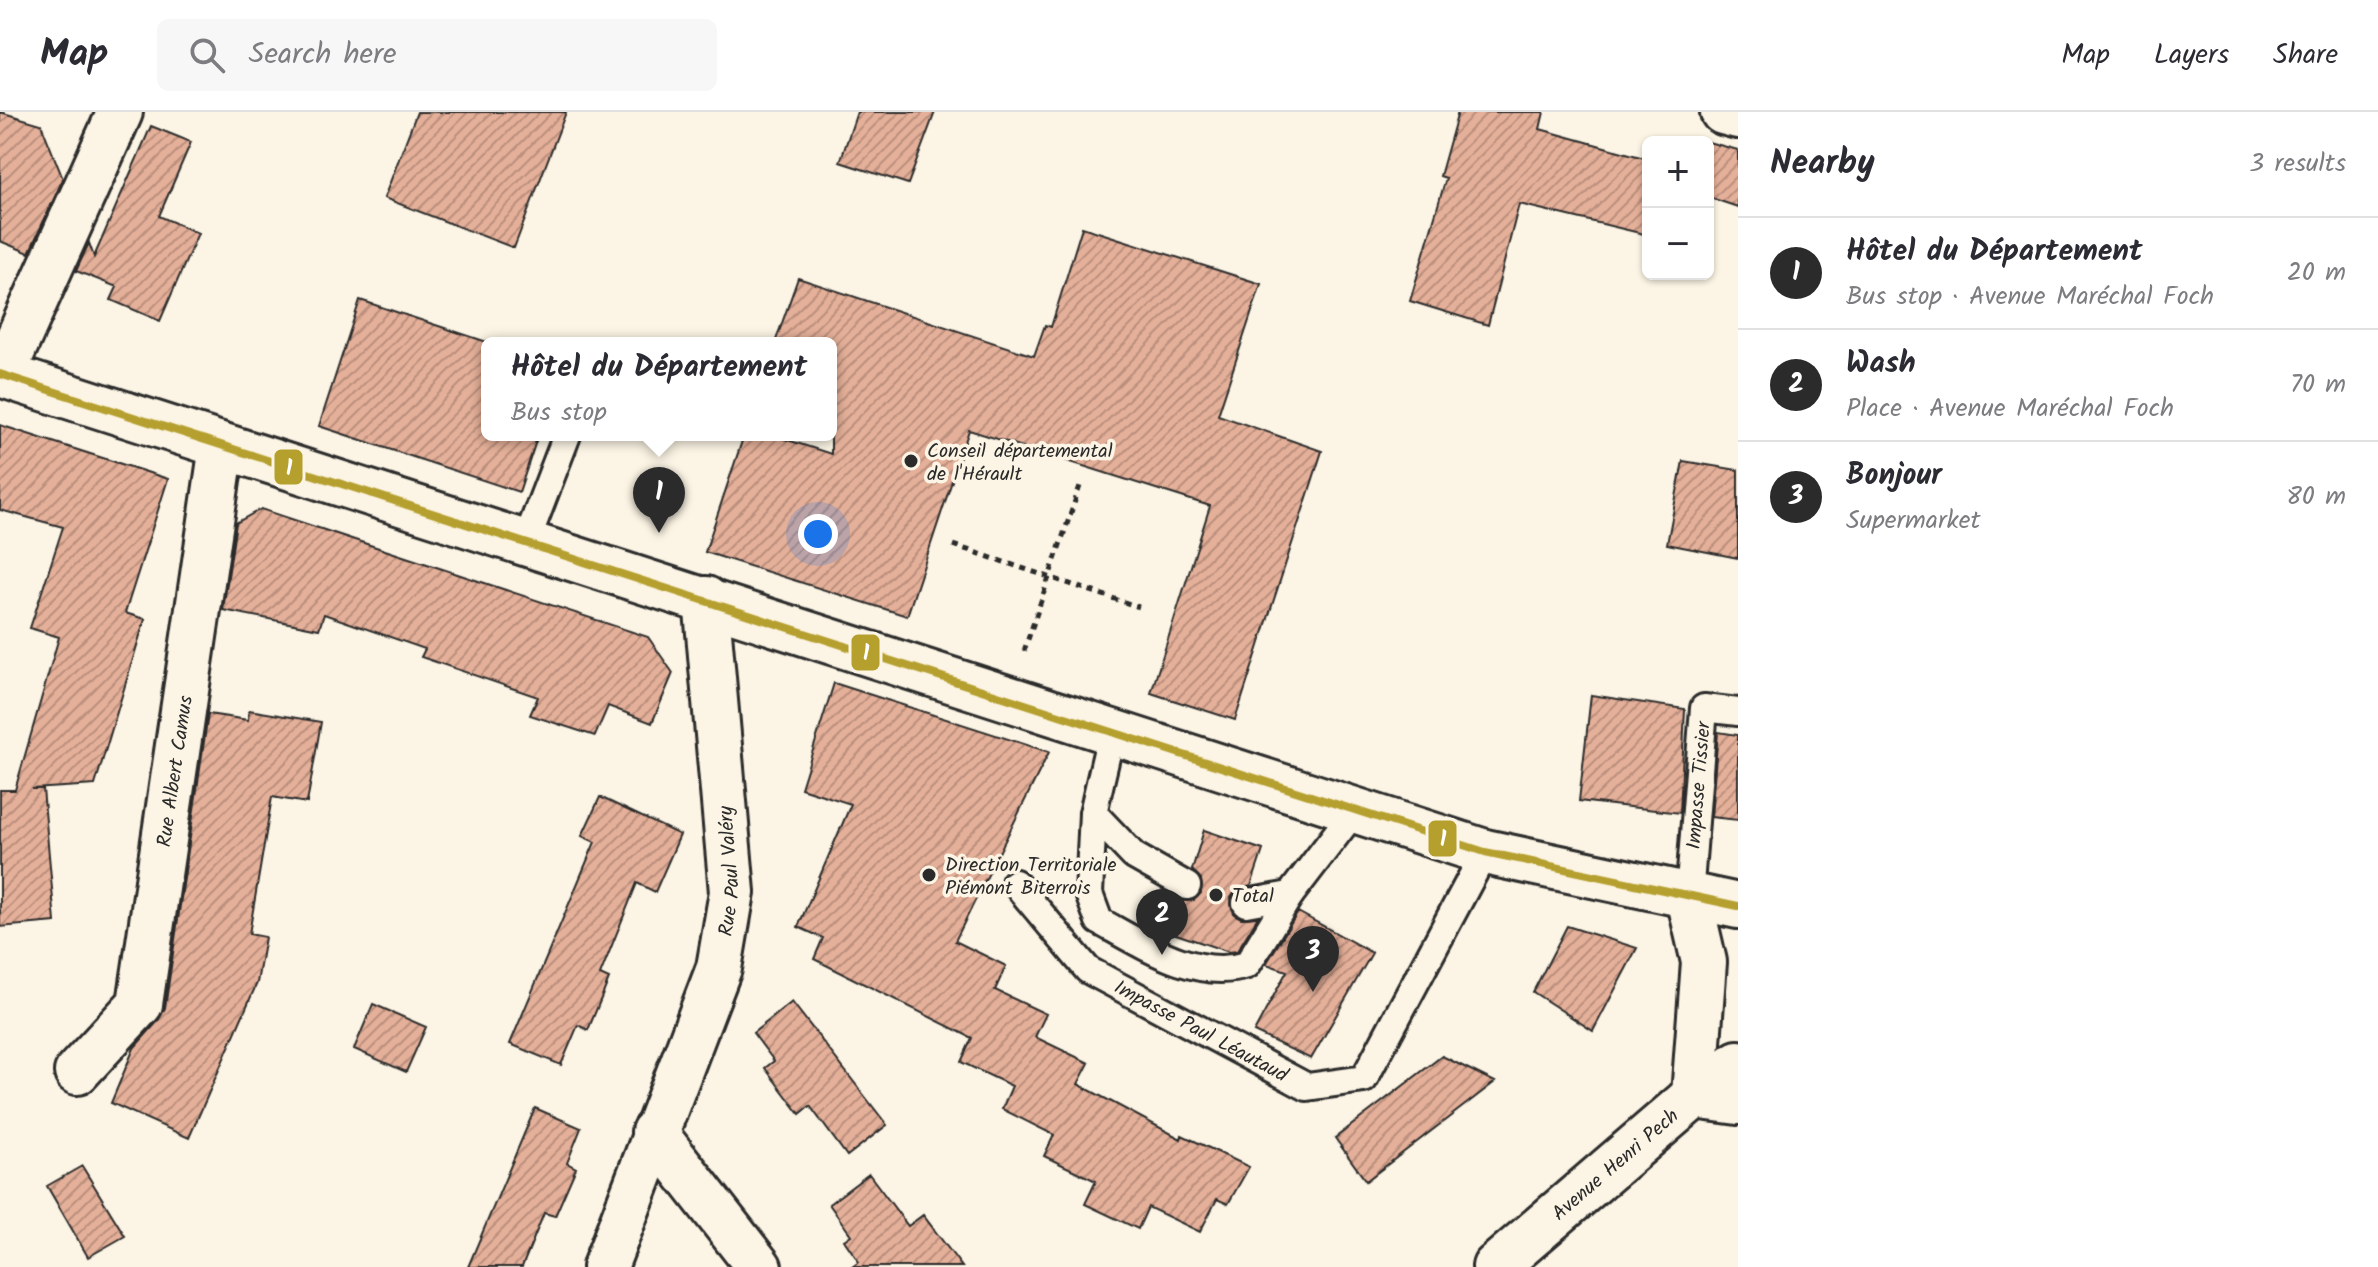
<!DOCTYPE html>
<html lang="en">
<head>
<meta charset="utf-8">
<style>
	:root { --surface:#fff; --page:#f7f7f7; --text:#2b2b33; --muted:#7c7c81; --line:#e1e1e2; --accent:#2b2b2b }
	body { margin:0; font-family:Kalam,sans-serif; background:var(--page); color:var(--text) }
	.controls { position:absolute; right:24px; top:24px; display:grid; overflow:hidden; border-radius:12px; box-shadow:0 2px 6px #0004 }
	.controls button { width:72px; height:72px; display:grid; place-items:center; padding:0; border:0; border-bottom:2px solid var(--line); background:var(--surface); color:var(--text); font:40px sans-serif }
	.you { position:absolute; left:818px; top:422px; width:28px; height:28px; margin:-20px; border:6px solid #fff; border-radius:50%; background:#1a73e8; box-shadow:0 0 0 12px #1a73e833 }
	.badge { display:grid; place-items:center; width:52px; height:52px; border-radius:50%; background:var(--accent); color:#fff; font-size:26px; font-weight:700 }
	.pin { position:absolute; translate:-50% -66px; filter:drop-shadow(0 2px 4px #0008) }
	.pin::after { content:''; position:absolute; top:42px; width:28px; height:24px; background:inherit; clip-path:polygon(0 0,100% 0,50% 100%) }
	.popup { position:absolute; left:481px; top:225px; width:356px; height:104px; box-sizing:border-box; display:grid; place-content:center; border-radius:12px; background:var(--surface); filter:drop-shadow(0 2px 6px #0005); font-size:26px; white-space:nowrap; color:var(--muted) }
	.popup b { font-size:30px; color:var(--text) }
	.popup::after { content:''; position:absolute; left:50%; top:100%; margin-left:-16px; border:16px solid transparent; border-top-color:var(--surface) }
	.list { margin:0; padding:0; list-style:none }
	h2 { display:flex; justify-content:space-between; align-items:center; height:104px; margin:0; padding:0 32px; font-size:34px }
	h2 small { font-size:26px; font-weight:400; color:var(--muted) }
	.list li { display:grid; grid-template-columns:52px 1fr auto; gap:24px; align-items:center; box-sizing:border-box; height:112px; padding:0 32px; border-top:2px solid var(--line) }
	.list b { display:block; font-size:30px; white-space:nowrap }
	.list p { margin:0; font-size:26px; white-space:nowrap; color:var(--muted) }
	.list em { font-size:26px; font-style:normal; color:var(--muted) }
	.icon { flex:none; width:44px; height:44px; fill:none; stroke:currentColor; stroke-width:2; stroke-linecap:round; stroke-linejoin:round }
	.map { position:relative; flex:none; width:1738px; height:1155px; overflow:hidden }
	header { display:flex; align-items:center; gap:48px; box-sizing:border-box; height:112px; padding:0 40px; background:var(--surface); border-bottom:2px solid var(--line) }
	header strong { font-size:38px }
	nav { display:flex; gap:44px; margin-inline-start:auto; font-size:28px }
	.search { width:560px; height:72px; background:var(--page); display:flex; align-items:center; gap:20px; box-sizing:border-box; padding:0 28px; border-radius:12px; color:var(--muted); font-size:30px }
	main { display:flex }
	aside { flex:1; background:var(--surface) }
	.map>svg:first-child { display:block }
	.building { fill:url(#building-hatch); stroke:#2b2b2b; stroke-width:2 }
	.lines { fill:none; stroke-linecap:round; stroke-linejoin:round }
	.service-casing { stroke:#2b2b2b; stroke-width:32 }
	.minor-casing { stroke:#2b2b2b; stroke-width:50 }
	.secondary-casing { stroke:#2b2b2b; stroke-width:50 }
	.path { stroke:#2b2b2b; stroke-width:5; stroke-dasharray:6 6; stroke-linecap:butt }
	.service { stroke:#fcf5e5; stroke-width:26 }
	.minor { stroke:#fcf5e5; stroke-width:44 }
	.secondary { stroke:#fcf5e5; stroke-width:44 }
	.bus-1-casing { stroke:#fcf5e5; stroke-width:14 }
	.bus-1 { stroke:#b59f2d; stroke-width:8 }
	.poi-dot { fill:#2b2b2b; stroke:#fcf5e5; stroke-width:3 }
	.labels { text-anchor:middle; stroke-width:7; stroke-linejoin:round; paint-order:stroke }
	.poi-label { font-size:20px; fill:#2b2b2b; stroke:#fcf5e5; text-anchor:start }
	.street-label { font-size:20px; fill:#2b2b2b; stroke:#fcf5e5 }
	.line-badge { stroke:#fcf5e5; stroke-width:3 }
	.badge-label { font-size:22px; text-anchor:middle; font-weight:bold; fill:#fff }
</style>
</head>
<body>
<header>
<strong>Map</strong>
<div class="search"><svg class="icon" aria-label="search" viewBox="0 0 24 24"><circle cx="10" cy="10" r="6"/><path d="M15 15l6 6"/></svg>Search here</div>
<nav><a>Map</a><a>Layers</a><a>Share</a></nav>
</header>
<main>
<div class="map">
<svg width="1738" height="1155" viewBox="0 0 1738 1155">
	<defs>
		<pattern id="building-hatch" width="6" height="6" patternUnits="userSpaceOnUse" patternTransform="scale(2)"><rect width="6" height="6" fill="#e5b099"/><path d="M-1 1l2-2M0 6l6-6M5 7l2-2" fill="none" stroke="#ba8f7d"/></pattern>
	</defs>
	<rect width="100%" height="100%" fill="#fcf5e5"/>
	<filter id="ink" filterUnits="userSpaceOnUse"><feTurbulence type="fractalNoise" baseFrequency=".0125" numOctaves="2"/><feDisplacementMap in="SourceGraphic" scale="16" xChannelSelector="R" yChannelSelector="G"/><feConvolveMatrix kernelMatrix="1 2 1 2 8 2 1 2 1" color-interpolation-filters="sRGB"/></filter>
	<g filter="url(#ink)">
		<path class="building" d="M0 0 41 12 63 67 29 141 0 129Z
			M417 0H566L514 136 384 86Z
			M857 0H935L908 72 840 50Z
			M1458 0H1544L1540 17 1648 47V123L1519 92 1488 213 1410 189 1446 66 1440 64Z
			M151 14 191 30 159 104 198 121 160 209 111 188 117 175 76 159 89 131 94 145Z
			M1708 30 1738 38V95L1708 85Z
			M1082 115 1261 172 1218 303 1322 339 1235 608 1151 581 1210 394 969 318 907 504 705 440 744 323H772L831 342V231H775L798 166 1034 244 1045 213 1051 215Z
			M360 188 487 230V323H538L519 380 319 314Z
			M0 313 168 367 125 501 145 507 95 673 32 677H43L55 810 0 815V678H15L59 525 30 516 63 415 0 398Z
			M1683 349 1738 358V446L1667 432Z
			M261 397 648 525 673 561 652 611 608 594 595 624 530 603 538 585 421 545 425 537 324 502 319 517 223 498 236 411Z
			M834 571 1049 640 955 829 1006 854 995 878 1046 902 1035 925 1089 951 1078 972 1181 1027 1182 1023 1249 1055 1228 1092 1217 1087 1200 1120 1148 1095 1138 1117 1085 1092 1096 1069 1044 1044 1054 1023 1002 997 1012 974 961 950 972 926 814 847 823 826 798 815 851 692 801 676Z
			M1591 583 1685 597 1680 701 1579 689Z
			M249 598 321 610 307 691 272 685 249 822 265 825 257 871 189 1026 111 991 134 936 158 909 165 896 208 602 248 608Z
			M1718 620 1738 623V708L1711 705Z
			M600 685 680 723 655 780 637 771 600 863 609 867 588 918 578 913 561 953 510 932 595 730 582 724Z
			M1204 718 1263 738 1251 774 1236 778 1231 786 1234 802 1241 806 1258 805 1237 839 1229 840 1173 821 1182 789 1194 788 1201 781V767L1192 758Z
			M1298 800 1372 841 1311 947 1254 920 1287 859 1266 852Z
			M1567 814 1637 836 1593 919 1533 880Z
			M792 890 887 1013 847 1044 810 994 800 1002 765 956 774 949 753 921Z
			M373 892 426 915 406 960 354 937Z
			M1442 944 1495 970 1366 1069 1335 1026Z
			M535 996 581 1016 567 1051 576 1056 555 1104 544 1101 522 1155H468Z
			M82 1054 125 1124 88 1145 47 1074Z
			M869 1062 908 1114 923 1103 962 1155H852L859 1150 844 1128 851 1123 829 1092Z"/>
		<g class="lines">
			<defs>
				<g id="service">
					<path d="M526 430 567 323"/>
					<path d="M1112 619 1093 701 1134 744 1187 774"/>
					<path d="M1093 701 1089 782 1099 809C1143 833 1196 869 1247 853L1290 783"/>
					<path id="s1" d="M1015 771 1088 858 1307 975 1364 967 1485 740"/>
					<path id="s2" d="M1689 785 1704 596 1738 600"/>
					<path d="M1246 791 1290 783 1355 698"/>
				</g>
				<g id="minor">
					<path d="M1723 0 1738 4"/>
					<path d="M2 263 120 0"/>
					<path id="s3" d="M77 960 140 892 222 334"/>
					<path d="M1694 984 1738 990"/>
					<path d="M654 1020 759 1155"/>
					<path id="s4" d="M605 1155 719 856 732 780 706 487"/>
				</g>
				<g id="secondary">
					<path d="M0 262 1485 740 1738 794"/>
					<path d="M1689 785 1704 850 1694 984"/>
					<path id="s5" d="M1495 1155 1694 984 1738 951"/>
				</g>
			</defs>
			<use href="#service" class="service-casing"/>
			<use href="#minor" class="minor-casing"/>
			<use href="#secondary" class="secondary-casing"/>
			<path class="path" d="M953 433 1139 495
				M1024 539 1080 374"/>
			<use href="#service" class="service"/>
			<use href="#minor" class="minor"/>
			<use href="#secondary" class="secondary"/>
			<defs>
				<path id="bus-1" d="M0 262 1485 740 1738 794"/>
			</defs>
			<use href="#bus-1" class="bus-1-casing"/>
			<use href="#bus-1" class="bus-1"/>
		</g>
	</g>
	<g class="poi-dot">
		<circle cx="911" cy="349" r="8"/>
		<circle cx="929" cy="763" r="8"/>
		<circle cx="1216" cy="783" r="8"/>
	</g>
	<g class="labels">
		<g class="poi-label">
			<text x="927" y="345">Conseil départemental<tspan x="927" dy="23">de l'Hérault</tspan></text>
			<text x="945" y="759">Direction Territoriale<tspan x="945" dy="23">Piémont Biterrois</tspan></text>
			<text x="1232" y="790">Total</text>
		</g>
		<g class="street-label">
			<text dy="7" stroke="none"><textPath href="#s3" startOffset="328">Rue Albert Camus</textPath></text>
			<text dy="7" stroke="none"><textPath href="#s2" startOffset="112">Impasse Tissier</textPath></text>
			<text dy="7" stroke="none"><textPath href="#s4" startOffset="418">Rue Paul Valéry</textPath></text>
			<text dy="7" stroke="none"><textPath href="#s1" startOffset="242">Impasse Paul Léautaud</textPath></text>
			<text dy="7" stroke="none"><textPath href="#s5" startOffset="158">Avenue Henri Pech</textPath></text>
		</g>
	</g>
	<g class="line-badge">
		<rect x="273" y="336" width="31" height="38" rx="8" fill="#b59f2d"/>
		<rect x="850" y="521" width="31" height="39" rx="8" fill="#b59f2d"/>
		<rect x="1427" y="707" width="31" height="39" rx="8" fill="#b59f2d"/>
	</g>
	<g class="badge-label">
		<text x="289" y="363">1</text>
		<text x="866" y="548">1</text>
		<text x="1443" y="734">1</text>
	</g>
</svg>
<div class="controls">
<button>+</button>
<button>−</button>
</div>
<div class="you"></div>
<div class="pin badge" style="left:659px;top:421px">1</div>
<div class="popup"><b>Hôtel du Département</b>Bus stop</div>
<div class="pin badge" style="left:1162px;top:843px">2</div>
<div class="pin badge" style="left:1313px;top:880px">3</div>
</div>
<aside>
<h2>Nearby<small>3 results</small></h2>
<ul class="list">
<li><span class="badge">1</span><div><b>Hôtel du Département</b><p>Bus stop · Avenue Maréchal Foch</p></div><em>20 m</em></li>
<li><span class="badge">2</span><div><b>Wash</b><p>Place · Avenue Maréchal Foch</p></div><em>70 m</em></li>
<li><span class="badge">3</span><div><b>Bonjour</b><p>Supermarket</p></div><em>80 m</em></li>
</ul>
</aside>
</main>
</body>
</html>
